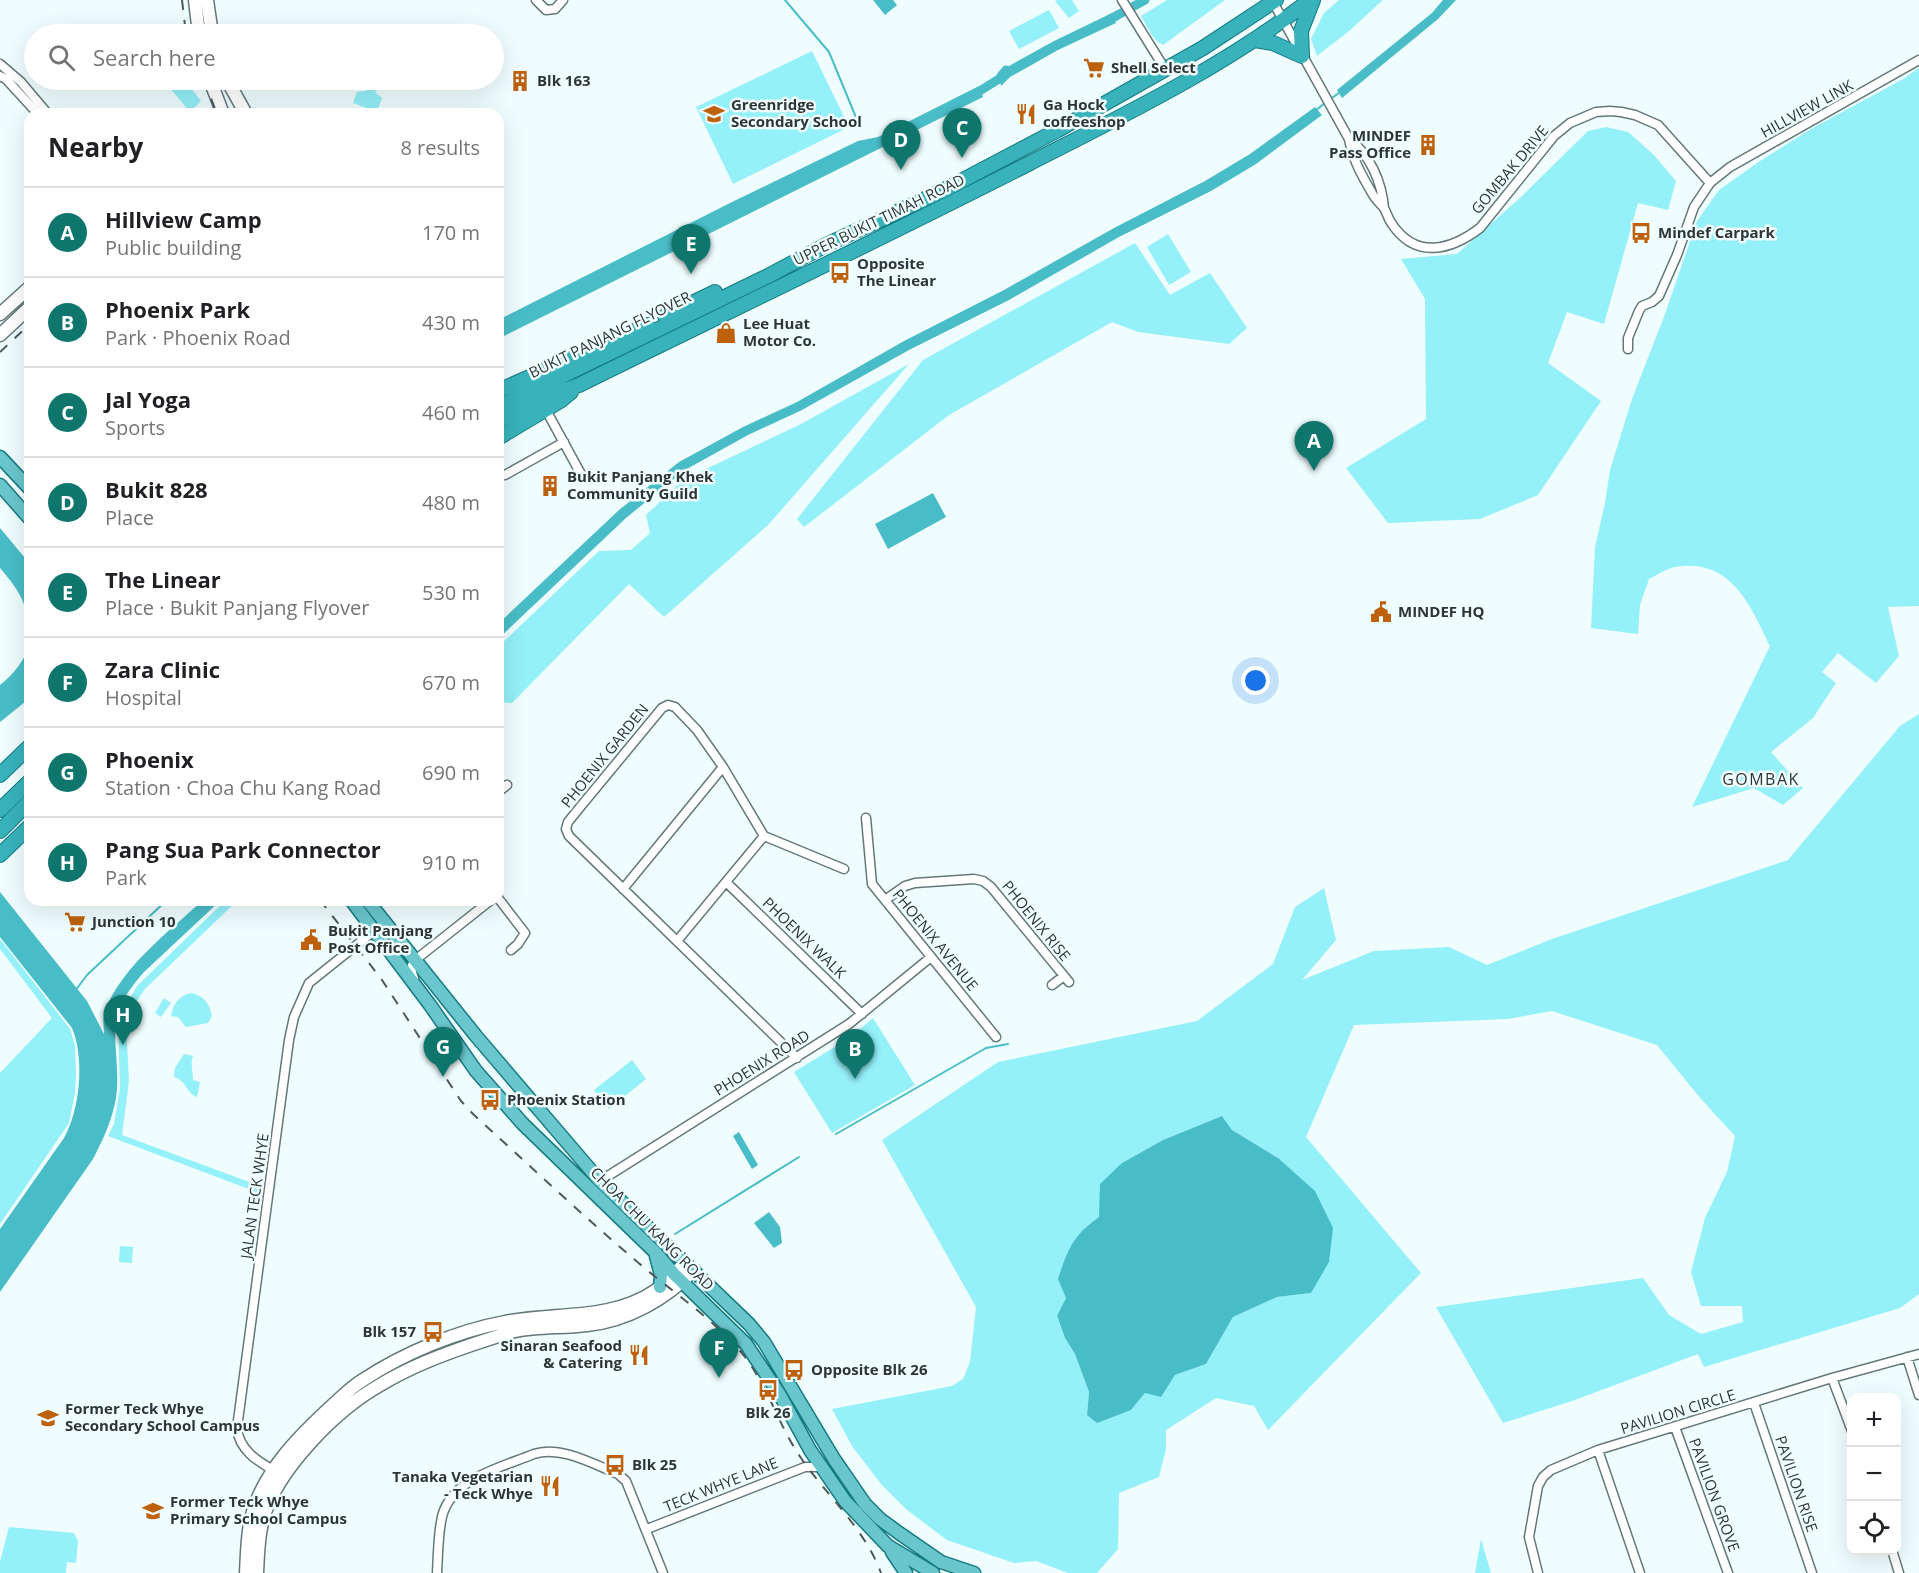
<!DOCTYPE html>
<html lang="en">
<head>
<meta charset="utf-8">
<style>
	:root { --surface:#fff; --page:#f6f6f6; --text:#202124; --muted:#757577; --line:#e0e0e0; --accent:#0f766e }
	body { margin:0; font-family:"Open Sans",sans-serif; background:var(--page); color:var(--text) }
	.controls { position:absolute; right:18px; bottom:18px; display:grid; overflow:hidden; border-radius:12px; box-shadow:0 6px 24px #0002 }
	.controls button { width:54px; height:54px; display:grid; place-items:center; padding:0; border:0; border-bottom:2px solid var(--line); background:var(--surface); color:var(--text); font:30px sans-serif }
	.you { position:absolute; left:1256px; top:681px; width:21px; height:21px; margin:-15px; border:4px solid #fff; border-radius:50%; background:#1a73e8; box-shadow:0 0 0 9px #1a73e833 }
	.badge { display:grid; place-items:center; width:39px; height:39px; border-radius:50%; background:var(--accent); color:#fff; font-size:20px; font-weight:700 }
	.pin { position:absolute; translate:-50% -50px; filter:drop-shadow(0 2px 3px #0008) }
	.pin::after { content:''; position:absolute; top:32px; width:21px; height:18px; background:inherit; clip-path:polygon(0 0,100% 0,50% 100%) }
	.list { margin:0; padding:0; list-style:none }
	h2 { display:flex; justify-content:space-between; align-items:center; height:78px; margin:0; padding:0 24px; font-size:26px }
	h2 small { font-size:20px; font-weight:400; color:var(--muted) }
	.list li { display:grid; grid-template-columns:39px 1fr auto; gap:18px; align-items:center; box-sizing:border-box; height:90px; padding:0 24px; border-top:2px solid var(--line) }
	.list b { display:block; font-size:22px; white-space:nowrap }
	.list p { margin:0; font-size:20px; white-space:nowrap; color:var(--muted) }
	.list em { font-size:20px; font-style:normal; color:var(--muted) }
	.icon { flex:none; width:33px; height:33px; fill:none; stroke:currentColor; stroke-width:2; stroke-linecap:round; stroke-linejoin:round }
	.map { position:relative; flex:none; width:1919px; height:1573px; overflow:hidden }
	.search { position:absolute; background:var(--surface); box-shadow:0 6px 24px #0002; left:24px; top:24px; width:480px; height:66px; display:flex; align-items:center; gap:15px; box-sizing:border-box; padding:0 21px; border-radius:33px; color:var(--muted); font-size:22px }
	.panel { position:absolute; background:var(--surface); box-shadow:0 6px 24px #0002; left:24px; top:108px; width:480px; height:798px; border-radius:18px }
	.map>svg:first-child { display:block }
	.green { fill:#94f0f9; fill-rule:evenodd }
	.water { fill:#49bdc7 }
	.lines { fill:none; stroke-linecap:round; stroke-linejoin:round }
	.stream { stroke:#49bdc7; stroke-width:2 }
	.canal { stroke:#49bdc7; stroke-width:9 }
	.minor-casing { stroke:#64787a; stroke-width:11 }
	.secondary-casing { stroke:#64787a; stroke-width:15 }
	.primary-casing { stroke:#147b83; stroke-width:15 }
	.trunk-casing { stroke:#147b83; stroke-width:16 }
	.minor { stroke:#fff; stroke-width:8 }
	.secondary { stroke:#fff; stroke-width:12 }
	.primary { stroke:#6ac6cd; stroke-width:12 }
	.trunk { stroke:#38b3bc; stroke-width:14 }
	.rail { stroke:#50595a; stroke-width:2; stroke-dasharray:10 10; stroke-linecap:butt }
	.labels { text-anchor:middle; stroke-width:5; stroke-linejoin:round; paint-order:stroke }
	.poi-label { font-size:15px; font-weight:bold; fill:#2d3536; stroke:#f0fdfe; text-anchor:start }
	.street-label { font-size:15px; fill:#2d3536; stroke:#f0fdfe }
	.neighbourhood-label { font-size:16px; letter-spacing:1.5px; fill:#2d3536; stroke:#f0fdfe }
</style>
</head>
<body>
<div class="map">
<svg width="1919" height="1573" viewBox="0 0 1919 1573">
	<rect width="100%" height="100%" fill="#f0fdfe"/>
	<path class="green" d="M1057 0H1072L1079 11 1069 18 1055 1Z
		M1167 0H1225L1163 45C1153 41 1147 26 1141 16Z
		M1339 0H1383L1349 31 1317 56 1311 39 1324 13Z
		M1049 10 1059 28 1019 49 1009 31Z
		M812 51 849 127 733 184 696 107Z
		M1919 68V606L1888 607 1899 656 1876 683 1838 653 1822 672 1836 683 1813 718 1771 752 1803 788 1783 805 1754 788 1692 807 1770 646C1750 604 1730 557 1675 567 1666 569 1657 575 1649 579L1640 605 1638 634 1591 628 1595 547 1605 503 1610 470 1632 399 1665 314 1697 221 1719 190 1760 161 1811 129 1903 79Z
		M163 80H185L201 101 190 112Z
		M368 80H392L382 85 375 92 382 98 377 112 353 103 357 92 366 91Z
		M1606 127 1628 132 1654 155 1676 181 1668 210 1638 203 1604 324 1567 312 1548 363 1601 401 1538 495 1480 519 1388 523 1346 468 1426 419 1425 299 1401 259 1457 254 1521 197 1588 131Z
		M1168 234 1191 272 1169 285 1147 247Z
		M1135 243 1170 295 1210 273 1247 328 1229 344 1138 332 1112 322 949 415 804 527 797 519 923 360Z
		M909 364 768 525 664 617 629 584 512 703 498 702V647L599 551 631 550 650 533 646 515 683 480 801 424Z
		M1919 714V1294L1900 1308 1704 1367 1698 1354 1572 1401 1503 1423 1436 1307 1643 1278 1669 1315 1701 1334 1743 1322 1742 1306H1701L1691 1272 1705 1218 1727 1172 1735 1136 1701 1099 1657 1045 1552 1011 1508 1019 1354 1025 1306 1137 1421 1273 1268 1430 1254 1406 1216 1398 1166 1430V1449L1159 1477 1119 1493 1118 1549 1097 1573H1068L1036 1561 1014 1563 947 1540 907 1510 881 1484 852 1446 832 1409 952 1386 963 1379 970 1362 976 1307 882 1140 998 1062 1197 1021 1273 964 1295 907 1324 888 1336 940 1302 980 1374 951 1449 947 1487 965 1552 939 1788 860 1900 726ZM1222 1116 1232 1130 1278 1158 1311 1293 1277 1297 1233 1317 1206 1364 1175 1375 1161 1396 1145 1393 1131 1410 1087 1415 1089 1392 1075 1354 1065 1338 1057 1317 1066 1298 1059 1279 1062 1268 1089 1224 1099 1217 1122 1163 1163 1140Z
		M226 900H238L145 989 134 1005 126 1024 129 1081 122 1135 260 1186 259 1193 108 1136 114 1124 120 1088 118 1026 121 1014 137 986Z
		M0 939 70 1029 75 1046 76 1075 75 1093 69 1123 0 1224V1073L52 1018 0 949Z
		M192 993C205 997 209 1003 212 1016L208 1023 186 1027 178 1017 171 1016C173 1004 179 995 192 993Z
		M164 998 171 1003 161 1017 155 1013Z
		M873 1018 915 1085 832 1133 794 1072 851 1037Z
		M184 1054 193 1056C190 1063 193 1072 193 1080L200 1082 197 1097C186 1093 187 1081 174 1077L175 1068Z
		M632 1060 646 1079 609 1109 594 1090Z
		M120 1246 133 1247 132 1263 119 1262Z
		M9 1527 74 1533 78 1541 76 1563 67 1562 66 1573H0V1562Z
		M1481 1539 1491 1573H1475Z"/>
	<path class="water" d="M873 0H893L897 5 885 15Z
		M1443 0H1456L1438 19 1342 98 1337 90 1432 13Z
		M1112 13 1116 23 1058 50 1010 77 1001 86 998 72 1054 41Z
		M979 86 983 97 498 339V320L734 201 858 141 878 137Z
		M1315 107 1322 115 1256 164 1211 191 1119 237 1009 300 909 350 802 410 748 435 685 470 626 518 498 639V624L619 510 679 462 743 427 797 402 904 341 1004 290 1114 228 1205 181 1250 154Z
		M933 493 946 517 888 549 875 524Z
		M0 528 30 564V627C25 600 18 589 0 568Z
		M30 643V698L0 722V685C14 674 25 660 30 643Z
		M0 892 87 1001 104 1034C104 1027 102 1018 105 1011 122 966 169 932 203 900H221L144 972C135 982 117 1005 116 1019 113 1046 120 1072 116 1098 112 1120 103 1140 93 1159L0 1292V1229L64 1138C80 1109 85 1059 72 1028L0 937Z
		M1222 1116 1232 1130 1278 1158 1315 1191 1333 1228 1329 1262 1311 1293 1277 1297 1233 1317 1206 1364 1175 1375 1161 1397 1145 1393 1131 1410 1097 1423 1087 1415 1089 1392 1075 1354 1065 1338 1057 1316 1066 1298 1058 1279C1068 1250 1072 1236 1099 1217L1100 1184 1122 1163 1163 1140Z
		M739 1132 758 1165 752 1169 733 1136Z
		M769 1212 780 1227 782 1243 774 1248 754 1223Z"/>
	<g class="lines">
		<path class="stream" d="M785 0 829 52 860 127
			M1329 100 1339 93
			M1315 111 1325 103
			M75 991 87 975 167 900
			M836 1134 986 1048 1008 1044
			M675 1234 799 1157"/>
		<path class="canal" d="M1105 22 1145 0
			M970 97 999 79 1006 70"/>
		<defs>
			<path id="minor" d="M536 0 546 10 555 9 563 0
				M1122 0 1165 69
				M1273 2 1349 139C1352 158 1362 176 1372 193 1375 199 1380 203 1384 208 1387 213 1388 219 1392 224 1416 260 1451 250 1480 228L1554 136 1570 123 1596 112 1610 111 1621 112 1635 115 1658 125 1710 183
				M0 64 21 82 48 114
				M0 76 6 79 38 114
				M1349 139C1370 154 1382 183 1384 208
				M1628 349V338L1639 311 1642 306 1652 302 1659 296 1677 255 1694 207 1710 183 1730 167 1919 60
				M546 410 582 476
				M505 475 564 442
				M498 792 507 785
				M866 818 872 884 996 1037
				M726 882 862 1014
				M623 889 723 767
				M498 898 525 933 518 944 511 950
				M885 900 905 886 915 883 974 879 983 881 991 887 1069 982
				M677 941 764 836
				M414 978C411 972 410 967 414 961L491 900
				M1052 985 1064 976
				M797 1058 569 836 566 829 568 822 581 806 662 708 668 705 675 707 697 730 723 767 764 836 844 869
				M600 1181 849 1024 931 957
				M1907 1357 1919 1395
				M1832 1378 1852 1431
				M1754 1403 1812 1573
				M1675 1427 1728 1573
				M1598 1450 1640 1573
				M278 1473C259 1462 239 1451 237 1428L289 1040 294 1017 309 983 374 931
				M647 1529 805 1467H822
				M1892 1550 1899 1573
				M437 1573C438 1556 438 1538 441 1522 447 1479 500 1468 534 1454 560 1445 593 1464 618 1474L626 1481 663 1573
				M1538 1573 1529 1537 1538 1486 1543 1477 1551 1470 1598 1450 1832 1378 1919 1354"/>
			<path id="secondary" d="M195 0 199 34
				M207 0 212 34
				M210 80 223 114
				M227 80 246 114
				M0 314 30 287
				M0 335 30 307
				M246 1573C247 1555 247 1536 251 1519 262 1472 301 1434 335 1403 344 1395 353 1386 363 1380 404 1353 457 1331 505 1322 555 1312 611 1321 655 1291 666 1283 675 1273 685 1263
				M257 1573C258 1555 258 1536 263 1519 277 1469 336 1410 380 1385 410 1367 439 1356 471 1345 486 1340 500 1335 515 1331 538 1326 563 1328 587 1325 627 1321 666 1299 694 1270"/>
			<path id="primary" d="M0 457 30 489
				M0 485 30 519
				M351 900 430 1005 476 1071 523 1124 655 1252 674 1274 746 1344 780 1395 810 1450 845 1501 888 1546 933 1573
				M367 900 476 1036 600 1181 749 1324 764 1342 834 1459 865 1504 880 1519 899 1533 941 1562 974 1573
				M656 1256 661 1275 660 1287
				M892 1552 906 1573"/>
			<path id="trunk" d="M1255 40 1273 43 1302 56 1301 31 1313 0
				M665 316 715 292
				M498 391 648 325
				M498 407 768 276 826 245 942 191 1058 130 1203 48 1276 0
				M498 421 556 393 579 385C729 311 879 240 1028 164 1124 115 1224 67 1310 0
				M498 438 560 401 571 392
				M0 775 30 746
				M0 810 30 781
				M0 831 30 801
				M0 855 30 826"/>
		</defs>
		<use href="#minor" class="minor-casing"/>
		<use href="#secondary" class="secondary-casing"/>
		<use href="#primary" class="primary-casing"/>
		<use href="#trunk" class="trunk-casing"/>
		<use href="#minor" class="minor"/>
		<use href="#secondary" class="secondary"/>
		<use href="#primary" class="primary"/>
		<use href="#trunk" class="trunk"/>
		<path class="rail" d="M182 0 186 34
			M204 80 217 114
			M0 352 30 324
			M320 900 382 980 461 1101 473 1114C529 1165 584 1217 641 1265 675 1294 712 1318 741 1352 767 1383 778 1425 801 1458 827 1496 865 1529 881 1573"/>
	</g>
	<defs>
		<symbol id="supermarket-bare" viewBox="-9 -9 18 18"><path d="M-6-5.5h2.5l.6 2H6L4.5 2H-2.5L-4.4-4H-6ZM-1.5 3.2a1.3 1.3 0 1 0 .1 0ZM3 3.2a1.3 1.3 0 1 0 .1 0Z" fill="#bd610d" stroke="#f0fdfe" stroke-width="2.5" paint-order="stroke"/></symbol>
		<symbol id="building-bare" viewBox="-9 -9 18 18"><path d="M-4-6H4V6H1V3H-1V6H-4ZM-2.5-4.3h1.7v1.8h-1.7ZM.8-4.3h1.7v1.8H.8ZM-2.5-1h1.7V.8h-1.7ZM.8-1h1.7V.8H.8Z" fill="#bd610d" stroke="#f0fdfe" stroke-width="2.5" paint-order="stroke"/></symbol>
		<symbol id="school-bare" viewBox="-9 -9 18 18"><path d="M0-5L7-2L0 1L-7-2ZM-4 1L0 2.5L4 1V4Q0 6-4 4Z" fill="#bd610d" stroke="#f0fdfe" stroke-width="2.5" paint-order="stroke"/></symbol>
		<symbol id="restaurant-bare" viewBox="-9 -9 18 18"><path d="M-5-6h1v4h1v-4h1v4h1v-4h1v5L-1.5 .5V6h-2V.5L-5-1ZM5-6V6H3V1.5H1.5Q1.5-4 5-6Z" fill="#bd610d" stroke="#f0fdfe" stroke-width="2.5" paint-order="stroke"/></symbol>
		<symbol id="bus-bare" viewBox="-9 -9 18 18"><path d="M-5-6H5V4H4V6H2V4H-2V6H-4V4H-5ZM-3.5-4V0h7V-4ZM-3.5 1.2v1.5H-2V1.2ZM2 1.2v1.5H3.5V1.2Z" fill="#bd610d" stroke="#f0fdfe" stroke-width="2.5" paint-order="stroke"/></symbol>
		<symbol id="shop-bare" viewBox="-9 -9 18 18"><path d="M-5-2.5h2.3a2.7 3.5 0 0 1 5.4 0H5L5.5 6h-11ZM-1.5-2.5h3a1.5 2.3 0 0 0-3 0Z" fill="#bd610d" stroke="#f0fdfe" stroke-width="2.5" paint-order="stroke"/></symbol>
		<symbol id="civic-bare" viewBox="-9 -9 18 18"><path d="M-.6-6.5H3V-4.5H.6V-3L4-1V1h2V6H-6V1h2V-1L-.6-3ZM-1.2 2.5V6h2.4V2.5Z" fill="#bd610d" stroke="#f0fdfe" stroke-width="2.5" paint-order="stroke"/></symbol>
	</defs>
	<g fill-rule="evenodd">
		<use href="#supermarket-bare" x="1079" y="53" width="30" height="30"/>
		<use href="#building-bare" x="505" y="66" width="30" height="30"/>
		<use href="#school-bare" x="699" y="99" width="30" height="30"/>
		<use href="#restaurant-bare" x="1011" y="99" width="30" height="30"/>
		<use href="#building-bare" x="1413" y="130" width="30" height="30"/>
		<use href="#bus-bare" x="1626" y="218" width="30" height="30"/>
		<use href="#bus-bare" x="825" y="258" width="30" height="30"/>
		<use href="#shop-bare" x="711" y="318" width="30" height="30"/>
		<use href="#building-bare" x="535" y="471" width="30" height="30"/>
		<use href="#civic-bare" x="1366" y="597" width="30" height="30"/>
		<use href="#supermarket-bare" x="60" y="907" width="30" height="30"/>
		<use href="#civic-bare" x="296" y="925" width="30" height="30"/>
		<use href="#bus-bare" x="475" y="1085" width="30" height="30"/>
		<use href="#bus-bare" x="418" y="1317" width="30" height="30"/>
		<use href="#restaurant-bare" x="624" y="1340" width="30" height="30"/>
		<use href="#bus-bare" x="779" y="1355" width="30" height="30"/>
		<use href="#bus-bare" x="753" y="1375" width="30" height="30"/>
		<use href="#school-bare" x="33" y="1403" width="30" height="30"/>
		<use href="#bus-bare" x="600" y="1450" width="30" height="30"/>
		<use href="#restaurant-bare" x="535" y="1471" width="30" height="30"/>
		<use href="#school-bare" x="138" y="1496" width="30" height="30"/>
	</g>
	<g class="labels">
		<g class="poi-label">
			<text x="1111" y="73">Shell Select</text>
			<text x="537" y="86">Blk 163</text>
			<text x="731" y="110">Greenridge<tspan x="731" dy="17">Secondary School</tspan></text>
			<text x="1043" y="110">Ga Hock<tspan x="1043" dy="17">coffeeshop</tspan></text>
			<text x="1411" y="141" text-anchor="end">MINDEF<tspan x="1411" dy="17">Pass Office</tspan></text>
			<text x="1658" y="238">Mindef Carpark</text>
			<text x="857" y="269">Opposite<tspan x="857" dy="17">The Linear</tspan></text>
			<text x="743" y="329">Lee Huat<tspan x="743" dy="17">Motor Co.</tspan></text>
			<text x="567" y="482">Bukit Panjang Khek<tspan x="567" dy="17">Community Guild</tspan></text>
			<text x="1398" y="617">MINDEF HQ</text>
			<text x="92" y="927">Junction 10</text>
			<text x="328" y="936">Bukit Panjang<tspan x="328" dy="17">Post Office</tspan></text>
			<text x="507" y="1105">Phoenix Station</text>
			<text x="416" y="1337" text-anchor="end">Blk 157</text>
			<text x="622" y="1351" text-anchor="end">Sinaran Seafood<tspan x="622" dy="17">&amp; Catering</tspan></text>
			<text x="811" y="1375">Opposite Blk 26</text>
			<text x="65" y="1414">Former Teck Whye<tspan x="65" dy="17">Secondary School Campus</tspan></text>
			<text x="768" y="1418" text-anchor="middle">Blk 26</text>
			<text x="632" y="1470">Blk 25</text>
			<text x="533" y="1482" text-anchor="end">Tanaka Vegetarian<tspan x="533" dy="17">- Teck Whye</tspan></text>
			<text x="170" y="1507">Former Teck Whye<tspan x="170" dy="17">Primary School Campus</tspan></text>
		</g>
		<g class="street-label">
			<text transform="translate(1807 109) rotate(-29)" y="5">HILLVIEW LINK</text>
			<text transform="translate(1510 170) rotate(-50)" y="5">GOMBAK DRIVE</text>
			<text transform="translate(879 220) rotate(-26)" y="5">UPPER BUKIT TIMAH ROAD</text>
			<text transform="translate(610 335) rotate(-26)" y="5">BUKIT PANJANG FLYOVER</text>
			<text transform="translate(605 756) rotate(-51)" y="5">PHOENIX GARDEN</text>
			<text transform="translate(1036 921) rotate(51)" y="5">PHOENIX RISE</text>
			<text transform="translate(804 938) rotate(44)" y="5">PHOENIX WALK</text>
			<text transform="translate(935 940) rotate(51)" y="5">PHOENIX AVENUE</text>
			<text transform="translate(762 1063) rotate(-32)" y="5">PHOENIX ROAD</text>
			<text transform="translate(255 1196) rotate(-82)" y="5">JALAN TECK WHYE</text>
			<text transform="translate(652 1229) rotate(45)" y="5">CHOA CHU KANG ROAD</text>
			<text transform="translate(1678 1412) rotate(-17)" y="5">PAVILION CIRCLE</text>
			<text transform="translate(1796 1484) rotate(71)" y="5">PAVILION RISE</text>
			<text transform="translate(721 1485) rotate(-22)" y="5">TECK WHYE LANE</text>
			<text transform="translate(1714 1495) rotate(70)" y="5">PAVILION GROVE</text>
		</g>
		<g class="neighbourhood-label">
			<text x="1761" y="785">GOMBAK</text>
		</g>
	</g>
</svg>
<div class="controls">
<button>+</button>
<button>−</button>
<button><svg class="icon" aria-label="locate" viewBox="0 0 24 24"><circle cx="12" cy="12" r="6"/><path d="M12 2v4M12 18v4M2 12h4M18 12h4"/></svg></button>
</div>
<div class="you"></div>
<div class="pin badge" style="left:1314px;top:471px">A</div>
<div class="pin badge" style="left:855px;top:1079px">B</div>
<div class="pin badge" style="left:962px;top:158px">C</div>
<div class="pin badge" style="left:901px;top:170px">D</div>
<div class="pin badge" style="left:691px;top:274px">E</div>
<div class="pin badge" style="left:719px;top:1378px">F</div>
<div class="pin badge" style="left:443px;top:1077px">G</div>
<div class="pin badge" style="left:123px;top:1045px">H</div>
<div class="search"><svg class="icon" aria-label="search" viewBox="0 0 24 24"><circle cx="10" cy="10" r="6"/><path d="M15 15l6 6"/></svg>Search here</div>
<section class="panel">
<h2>Nearby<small>8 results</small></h2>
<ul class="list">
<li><span class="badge">A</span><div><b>Hillview Camp</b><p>Public building</p></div><em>170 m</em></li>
<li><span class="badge">B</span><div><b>Phoenix Park</b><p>Park · Phoenix Road</p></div><em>430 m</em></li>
<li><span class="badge">C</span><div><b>Jal Yoga</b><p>Sports</p></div><em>460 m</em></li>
<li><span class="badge">D</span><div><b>Bukit 828</b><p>Place</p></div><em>480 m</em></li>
<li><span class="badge">E</span><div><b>The Linear</b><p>Place · Bukit Panjang Flyover</p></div><em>530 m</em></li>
<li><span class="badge">F</span><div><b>Zara Clinic</b><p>Hospital</p></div><em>670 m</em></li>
<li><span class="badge">G</span><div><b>Phoenix</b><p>Station · Choa Chu Kang Road</p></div><em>690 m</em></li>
<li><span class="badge">H</span><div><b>Pang Sua Park Connector</b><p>Park</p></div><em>910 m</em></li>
</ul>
</section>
</div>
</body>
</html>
